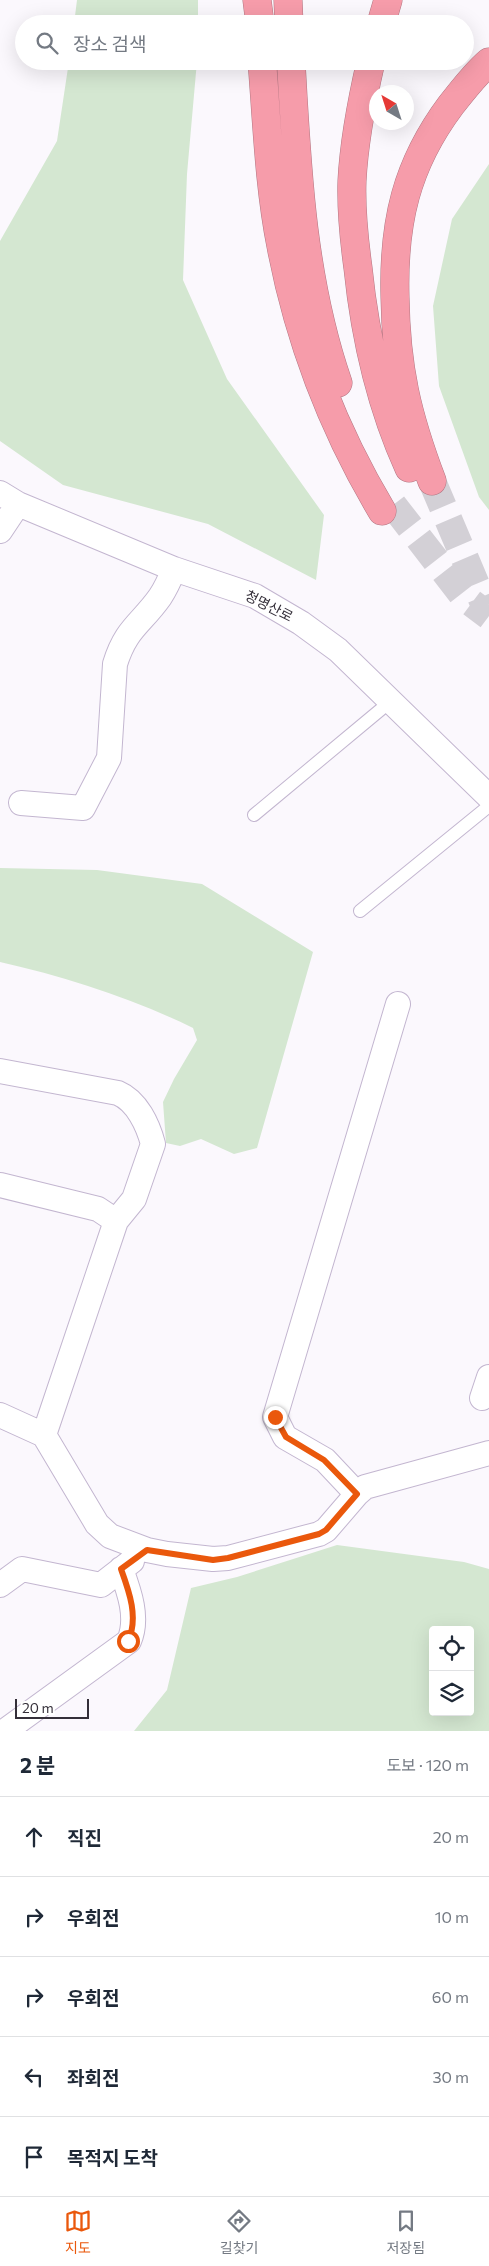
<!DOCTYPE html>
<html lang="ko">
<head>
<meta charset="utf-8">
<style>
	:root { --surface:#fff; --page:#f6f6f7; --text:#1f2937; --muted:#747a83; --line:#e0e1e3; --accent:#ea580c }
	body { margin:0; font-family:Commissioner,"Noto Sans KR",sans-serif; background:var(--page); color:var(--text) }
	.controls { position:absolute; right:15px; bottom:15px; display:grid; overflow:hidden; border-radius:5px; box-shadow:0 5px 20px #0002 }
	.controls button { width:45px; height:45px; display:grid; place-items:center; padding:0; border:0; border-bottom:1px solid var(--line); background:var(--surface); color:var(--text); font:25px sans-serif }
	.compass { position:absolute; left:369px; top:85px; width:45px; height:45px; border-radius:50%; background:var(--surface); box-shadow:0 5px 20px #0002; rotate:321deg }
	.scale { position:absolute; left:15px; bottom:12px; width:74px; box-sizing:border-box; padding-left:5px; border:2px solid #342f39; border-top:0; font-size:14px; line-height:18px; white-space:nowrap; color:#342f39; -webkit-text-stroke:4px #fff; paint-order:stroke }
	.stop { position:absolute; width:15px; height:15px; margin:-11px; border:4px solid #ea580c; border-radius:50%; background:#fff }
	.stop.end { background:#ea580c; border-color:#fff; box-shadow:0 1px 5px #0008 }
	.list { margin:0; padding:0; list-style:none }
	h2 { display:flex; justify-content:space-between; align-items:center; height:65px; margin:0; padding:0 20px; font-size:21px }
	h2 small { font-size:16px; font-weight:400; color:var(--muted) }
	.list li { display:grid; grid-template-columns:32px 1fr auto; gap:15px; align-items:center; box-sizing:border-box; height:80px; padding:0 20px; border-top:1px solid var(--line) }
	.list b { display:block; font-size:19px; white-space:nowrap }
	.list em { font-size:16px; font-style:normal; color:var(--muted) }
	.icon { flex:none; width:28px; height:28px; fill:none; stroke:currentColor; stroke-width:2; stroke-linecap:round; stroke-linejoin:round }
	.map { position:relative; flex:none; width:489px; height:1731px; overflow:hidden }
	.search { position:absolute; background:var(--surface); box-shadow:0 5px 20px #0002; left:15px; right:15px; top:15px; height:55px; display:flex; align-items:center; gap:12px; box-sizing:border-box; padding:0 18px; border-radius:28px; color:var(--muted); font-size:19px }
	.sheet { height:465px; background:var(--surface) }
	nav { display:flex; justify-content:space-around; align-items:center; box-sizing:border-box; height:70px; border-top:1px solid var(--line); background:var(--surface); font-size:14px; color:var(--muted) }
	nav a { display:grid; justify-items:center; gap:2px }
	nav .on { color:var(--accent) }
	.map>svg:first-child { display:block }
	.green { fill:#d4e7d1; fill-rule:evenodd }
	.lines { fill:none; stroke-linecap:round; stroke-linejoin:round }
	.highway-tunnel { stroke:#d3d0d6; stroke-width:28; stroke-dasharray:28 14; stroke-linecap:butt }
	.lane-casing { stroke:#c3b6d0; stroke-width:14 }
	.street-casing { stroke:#c3b6d0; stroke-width:26 }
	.highway-casing { stroke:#b27682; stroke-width:29 }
	.lane { stroke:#fff; stroke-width:12 }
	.street { stroke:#fff; stroke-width:24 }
	.highway { stroke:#f69caa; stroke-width:28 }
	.route { stroke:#ea580c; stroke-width:6 }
	.labels { text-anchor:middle; stroke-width:4.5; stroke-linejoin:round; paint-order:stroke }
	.street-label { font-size:14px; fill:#342f39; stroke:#fff }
</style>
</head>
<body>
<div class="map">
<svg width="489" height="1731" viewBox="0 0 489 1731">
	<rect width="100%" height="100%" fill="#fbf8fd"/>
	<path class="green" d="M77 0H198V24H74Z
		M69 61H197L187 174 183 280 227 379 324 515 316 580 208 524 63 485 0 441V241L57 141Z
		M489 164V510L479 497 439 386 433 306 452 219Z
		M0 868 97 870 202 884 313 952 257 1148 234 1154 201 1139 180 1146 166 1143 163 1102 174 1079 197 1040 193 1028C132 998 66 977 0 962Z
		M337 1545 464 1562 489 1569V1731H134L167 1690 191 1588 237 1577ZM433 1630H470V1712H433Z"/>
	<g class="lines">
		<path class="highway-tunnel" d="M432 481 485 606
			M393 505 465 598 489 616"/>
		<defs>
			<path id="lane" d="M254 815 391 701
				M360 911 489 806"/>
			<path id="street" d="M0 493 18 504 174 569 255 596 301 623 338 650 489 797
				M0 531 18 504
				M21 803 83 808 109 758 115 664C126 628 141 624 160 597 166 588 170 579 174 569
				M0 1071 118 1093C137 1101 148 1125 153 1144L134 1199 116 1221 44 1435
				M0 1185 98 1209 116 1221
				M482 1398 489 1377
				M0 1415 44 1435 97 1524 110 1536 147 1550 167 1554 213 1559 228 1558 319 1534 326 1530 357 1494 365 1487 489 1453
				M357 1494 325 1460 285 1437 275 1417 398 1004
				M0 1585 22 1569 101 1585 132 1561
				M5 1731 129 1641C139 1618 129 1591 121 1569"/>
			<path id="highway" d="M257 0 260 24
				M288 0 289 24
				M381 24 388 0
				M262 61C267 123 269 186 281 246 299 341 333 429 382 511
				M291 61C297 170 302 279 338 383
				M371 61C362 100 354 141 352 181 351 210 354 239 358 268 365 337 380 404 409 468
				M432 481C407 415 396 368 395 297 393 223 406 165 451 105 463 90 475 74 489 62"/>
		</defs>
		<use href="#lane" class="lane-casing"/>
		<use href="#street" class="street-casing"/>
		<use href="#highway" class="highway-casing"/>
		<use href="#lane" class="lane"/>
		<use href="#street" class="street"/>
		<use href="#highway" class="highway"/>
	</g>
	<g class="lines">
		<path class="route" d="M128 1641C139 1618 129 1591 121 1569L147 1550 213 1560 228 1558 319 1534 326 1530 357 1494 324 1460 286 1437 275 1417"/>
	</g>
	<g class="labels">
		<g class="street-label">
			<text transform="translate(269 606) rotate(27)" y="5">청명산로</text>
		</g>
	</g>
</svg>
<div class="controls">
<button><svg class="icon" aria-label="locate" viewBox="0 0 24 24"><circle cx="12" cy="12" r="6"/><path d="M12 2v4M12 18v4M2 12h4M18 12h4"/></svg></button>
<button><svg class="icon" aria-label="layers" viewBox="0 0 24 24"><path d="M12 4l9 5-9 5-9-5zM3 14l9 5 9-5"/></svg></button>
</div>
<svg class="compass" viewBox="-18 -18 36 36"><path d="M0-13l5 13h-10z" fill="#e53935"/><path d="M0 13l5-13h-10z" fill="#747a83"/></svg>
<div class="scale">20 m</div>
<div class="stop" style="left:128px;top:1641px"></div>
<div class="stop end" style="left:275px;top:1417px"></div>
<div class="search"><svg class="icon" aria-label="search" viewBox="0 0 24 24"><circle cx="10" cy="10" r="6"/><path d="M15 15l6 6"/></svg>장소 검색</div>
</div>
<section class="sheet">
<h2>2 분<small>도보 · 120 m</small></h2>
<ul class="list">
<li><svg class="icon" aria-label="ahead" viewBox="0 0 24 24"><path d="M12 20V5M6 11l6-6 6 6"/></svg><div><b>직진</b></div><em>20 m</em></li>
<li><svg class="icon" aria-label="right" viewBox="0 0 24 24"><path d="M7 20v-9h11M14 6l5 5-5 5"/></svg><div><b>우회전</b></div><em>10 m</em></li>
<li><svg class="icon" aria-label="right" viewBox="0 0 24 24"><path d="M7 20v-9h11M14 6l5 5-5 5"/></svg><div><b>우회전</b></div><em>60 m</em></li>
<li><svg class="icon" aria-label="left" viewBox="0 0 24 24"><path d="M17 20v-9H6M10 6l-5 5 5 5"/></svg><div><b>좌회전</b></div><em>30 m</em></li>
<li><svg class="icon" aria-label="arrive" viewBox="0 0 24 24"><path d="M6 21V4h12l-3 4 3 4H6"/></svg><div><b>목적지 도착</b></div></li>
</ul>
</section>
<nav>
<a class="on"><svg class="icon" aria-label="map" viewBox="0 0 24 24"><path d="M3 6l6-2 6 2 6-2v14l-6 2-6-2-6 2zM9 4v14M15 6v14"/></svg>지도</a>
<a><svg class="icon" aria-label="directions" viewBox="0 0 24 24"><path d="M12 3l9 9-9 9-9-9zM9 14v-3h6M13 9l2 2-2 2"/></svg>길찾기</a>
<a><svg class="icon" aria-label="saved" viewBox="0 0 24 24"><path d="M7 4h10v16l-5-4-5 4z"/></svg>저장됨</a>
</nav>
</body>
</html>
